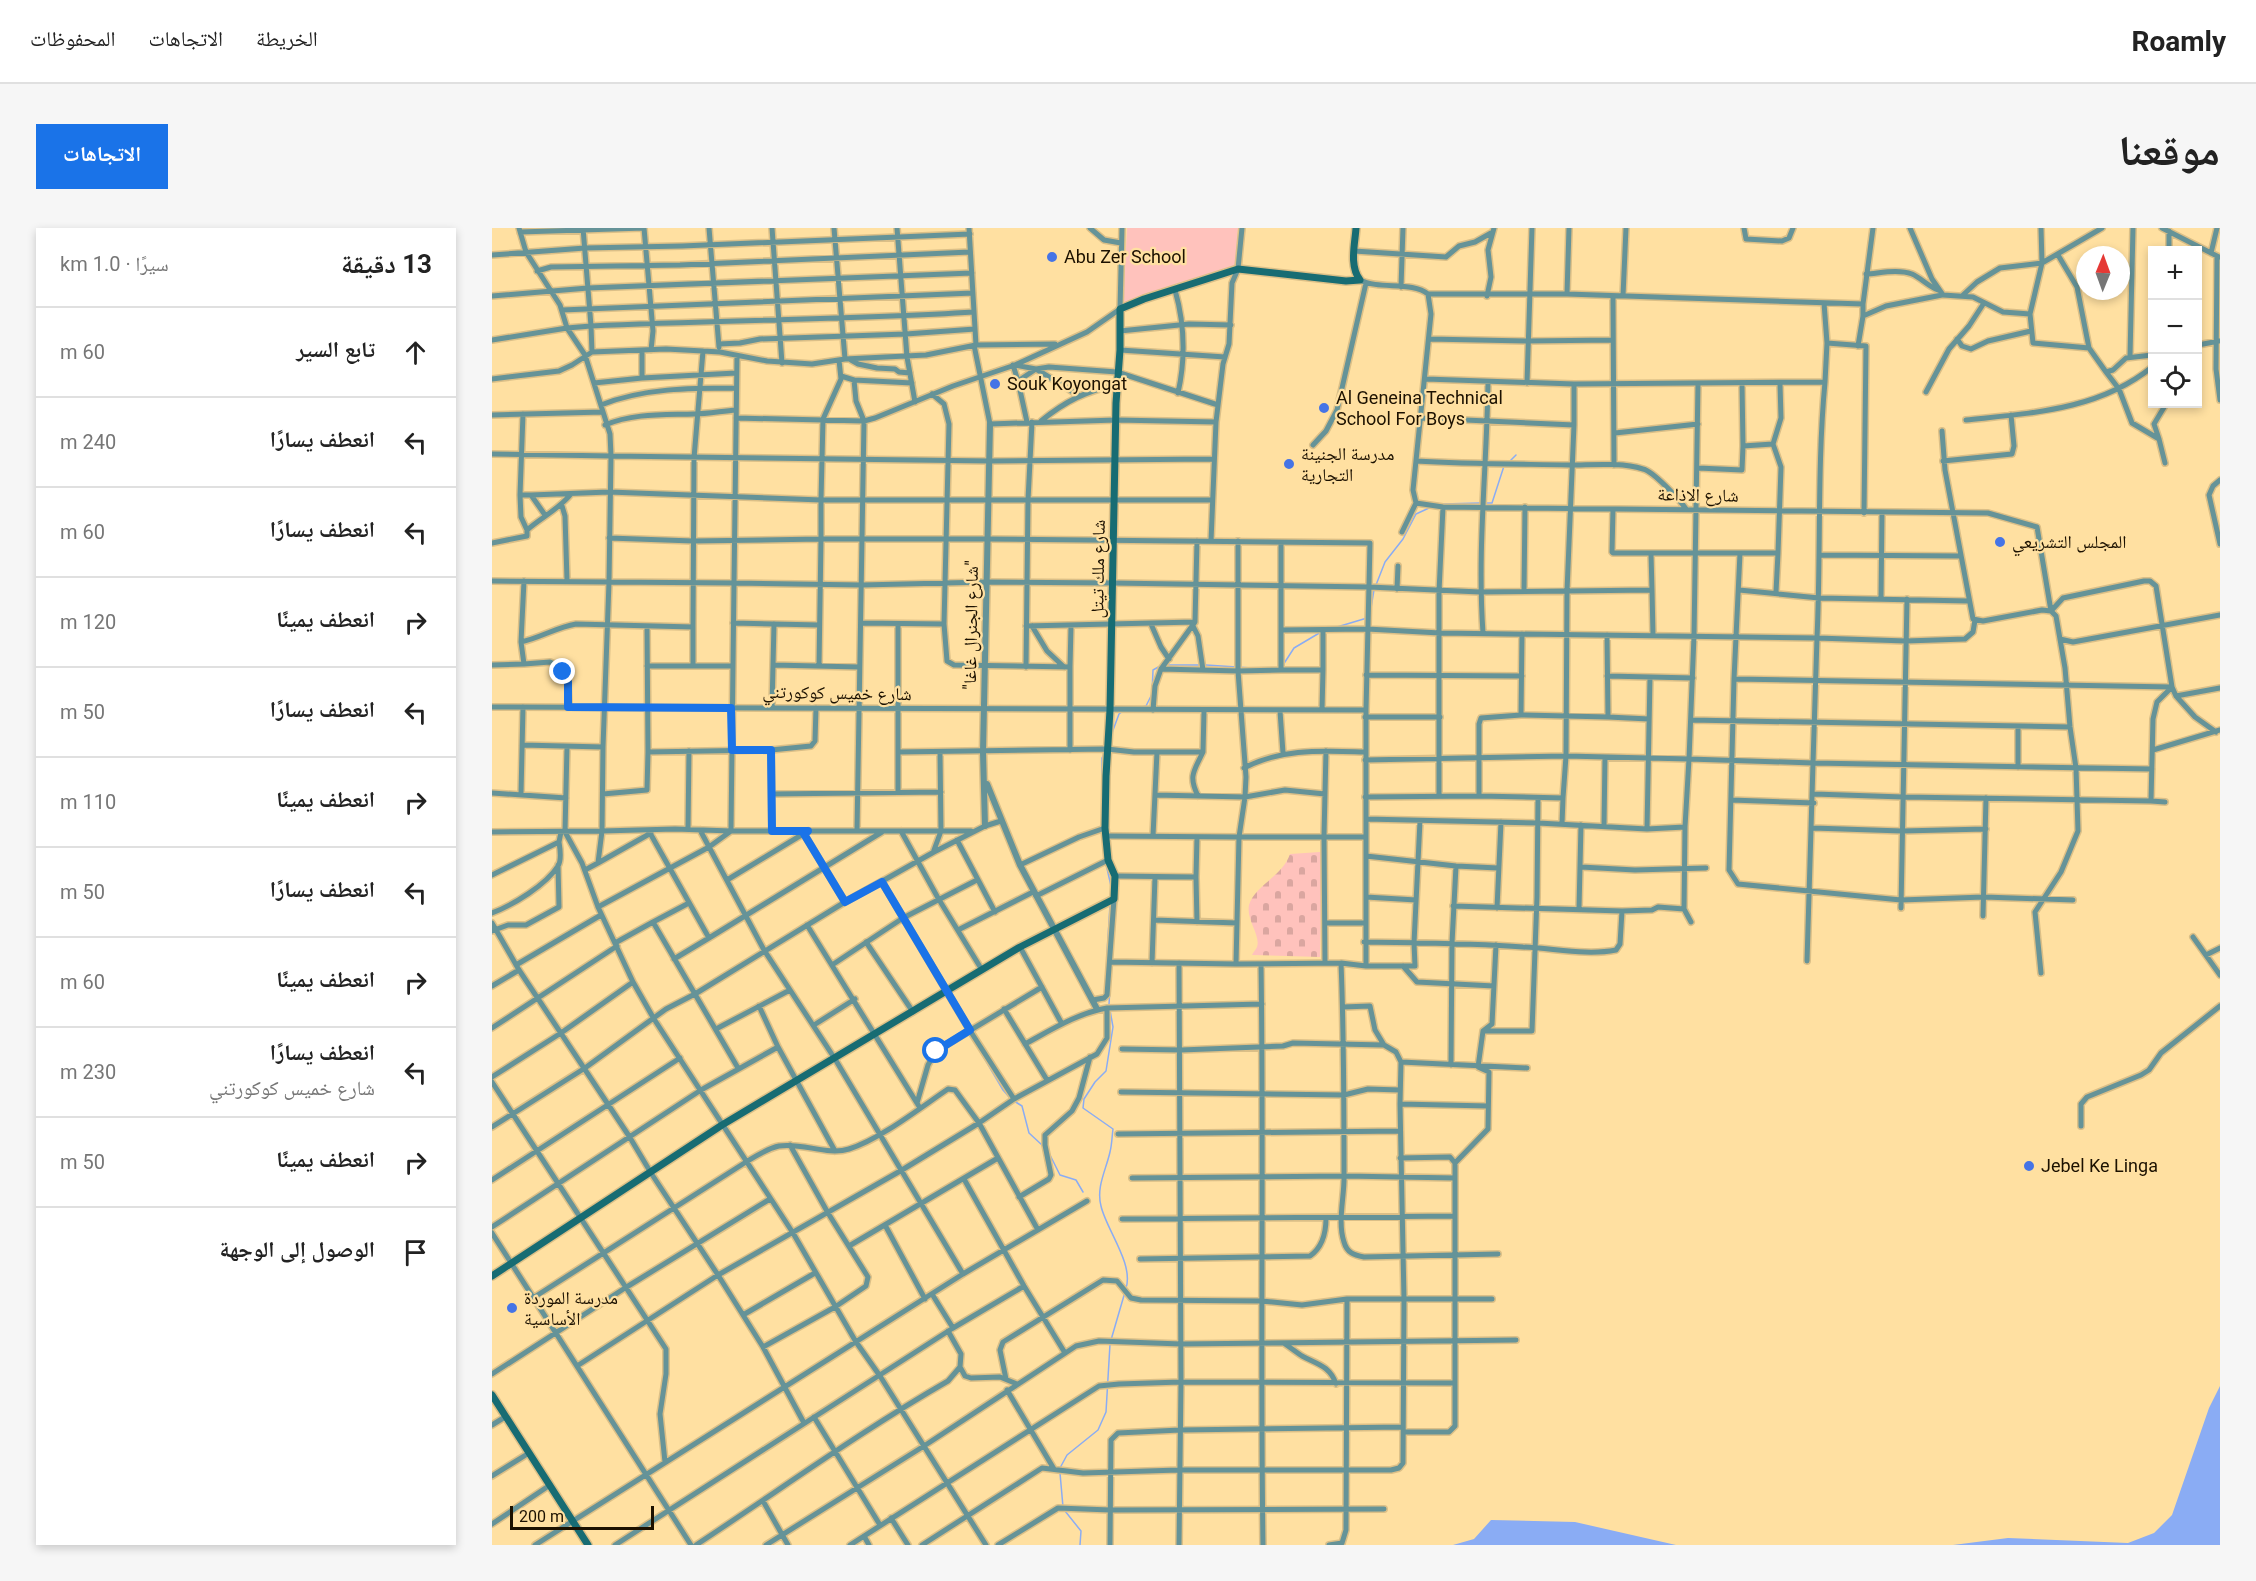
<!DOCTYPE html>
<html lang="ar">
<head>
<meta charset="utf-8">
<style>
	:root { --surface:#fff; --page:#f6f6f6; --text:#222; --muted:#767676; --line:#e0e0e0; --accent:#1a73e8 }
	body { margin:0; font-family:Roboto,"Noto Naskh Arabic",sans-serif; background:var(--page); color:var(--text); direction:rtl }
	.controls { position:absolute; right:18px; top:18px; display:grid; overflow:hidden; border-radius:0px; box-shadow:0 3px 9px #0003 }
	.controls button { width:54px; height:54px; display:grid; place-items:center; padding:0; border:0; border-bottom:2px solid var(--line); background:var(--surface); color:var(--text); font:30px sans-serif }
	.compass { position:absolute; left:1584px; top:18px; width:54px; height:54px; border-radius:50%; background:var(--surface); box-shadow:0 3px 9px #0003; rotate:1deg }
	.scale { position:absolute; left:18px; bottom:15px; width:144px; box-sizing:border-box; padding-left:6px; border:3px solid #1c1100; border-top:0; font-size:16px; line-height:21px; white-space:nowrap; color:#1c1100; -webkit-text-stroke:4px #ffe0a1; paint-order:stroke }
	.stop { position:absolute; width:18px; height:18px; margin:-14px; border:4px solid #1a73e8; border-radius:50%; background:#fff }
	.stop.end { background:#1a73e8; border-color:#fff; box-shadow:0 2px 6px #0008 }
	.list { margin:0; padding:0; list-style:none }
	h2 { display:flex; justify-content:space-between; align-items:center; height:78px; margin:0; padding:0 24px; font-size:26px }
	h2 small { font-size:20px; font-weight:400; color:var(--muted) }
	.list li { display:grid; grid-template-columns:39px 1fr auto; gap:18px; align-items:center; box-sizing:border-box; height:90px; padding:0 24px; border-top:2px solid var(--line) }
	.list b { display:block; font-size:22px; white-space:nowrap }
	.list p { margin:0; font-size:20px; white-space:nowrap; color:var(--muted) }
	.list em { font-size:20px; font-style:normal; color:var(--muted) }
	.icon { flex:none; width:33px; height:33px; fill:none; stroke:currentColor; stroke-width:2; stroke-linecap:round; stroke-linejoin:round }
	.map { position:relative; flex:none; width:1728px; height:1317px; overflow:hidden; direction:ltr; border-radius:0px }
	header { display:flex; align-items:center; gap:36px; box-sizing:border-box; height:84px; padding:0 30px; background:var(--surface); border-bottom:2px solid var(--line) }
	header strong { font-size:28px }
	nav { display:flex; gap:33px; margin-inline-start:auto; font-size:21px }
	.intro { display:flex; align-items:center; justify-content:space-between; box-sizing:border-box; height:144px; padding:0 36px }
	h1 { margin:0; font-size:42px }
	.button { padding:15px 27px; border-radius:0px; background:var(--accent); color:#fff; font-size:21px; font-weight:700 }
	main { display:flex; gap:36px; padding:0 36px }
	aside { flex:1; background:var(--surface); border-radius:0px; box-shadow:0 3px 9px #0003 }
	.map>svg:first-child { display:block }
	.grass { fill:#ffc2bc }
	.cemetery { fill:url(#cemetery-stones) }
	.water { fill:#8aacf4 }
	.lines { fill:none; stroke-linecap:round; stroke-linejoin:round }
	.stream { stroke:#8aacf4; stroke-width:1.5 }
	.minor-casing { stroke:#dbbf87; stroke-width:8 }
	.tertiary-casing { stroke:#dbbf87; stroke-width:9 }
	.secondary-casing { stroke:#dbbf87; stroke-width:10 }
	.minor { stroke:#659398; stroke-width:5 }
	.tertiary { stroke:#659398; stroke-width:6 }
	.secondary { stroke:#176c73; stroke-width:7 }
	.route { stroke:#1a73e8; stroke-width:8 }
	.poi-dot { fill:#4574e6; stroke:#ffe0a1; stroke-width:2 }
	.labels { text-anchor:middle; stroke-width:4.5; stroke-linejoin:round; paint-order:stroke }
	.poi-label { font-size:18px; fill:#1c1100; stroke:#ffe0a1; text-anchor:start }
	.street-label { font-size:18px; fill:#1c1100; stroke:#ffe0a1 }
</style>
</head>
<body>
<header>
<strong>Roamly</strong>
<nav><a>الخريطة</a><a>الاتجاهات</a><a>المحفوظات</a></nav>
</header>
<div class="intro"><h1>موقعنا</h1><a class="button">الاتجاهات</a></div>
<main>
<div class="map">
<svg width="1728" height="1317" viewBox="0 0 1728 1317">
	<defs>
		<pattern id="cemetery-stones" width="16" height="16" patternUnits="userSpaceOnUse" patternTransform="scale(1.5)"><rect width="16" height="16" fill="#ffc2bc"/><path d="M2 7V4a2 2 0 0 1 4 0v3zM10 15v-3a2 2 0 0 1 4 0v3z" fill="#daa6a0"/></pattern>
	</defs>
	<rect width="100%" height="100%" fill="#ffe0a1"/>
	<path class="grass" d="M635 0H746L743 41 631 76Z"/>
	<path class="cemetery" d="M828 624 830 625 828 729 760 727C761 724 764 722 765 719 769 707 754 692 757 677 763 657 791 648 798 626Z"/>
	<path class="water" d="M1728 1158V1317H1461L1516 1310 1636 1315 1662 1305 1680 1287 1717 1180Z
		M999 1292 1083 1294 1184 1317H961L982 1311Z"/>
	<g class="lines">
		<path class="stream" d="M1018 233 1024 227
			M993 275H1000L1012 238
			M951 276 988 275
			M884 357 893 334 911 311 924 286 937 280
			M878 386 882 362
			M845 399 875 390
			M675 437H709
			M714 437 760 440
			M791 437 802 420 829 404
			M650 479 654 478 660 466 661 442 670 437
			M620 505 627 486 631 483
			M610 566V530L612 526
			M614 636 619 658
			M615 726 618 677
			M617 777 618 758
			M618 782 621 799 614 843 603 854 592 871 591 880 621 901C620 908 620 916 618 924 614 942 604 959 609 978 614 1001 642 1036 634 1060
			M484 816 511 862 518 870
			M522 873 530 878 537 905 550 917
			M557 925 568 947 584 952 591 964
			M619 1112 633 1064
			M568 1240 575 1227 606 1202 614 1184 618 1116
			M568 1245 571 1279
			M573 1283 589 1303 588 1317"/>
		<defs>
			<path id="minor" d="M27 0 34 24 68 77 75 100 93 127 118 206 119 228 498 233 721 231
				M91 0 99 98 100 124
				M217 0 227 119
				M280 0 290 135
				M342 0 353 131
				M405 0 415 129 423 174
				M598 0 612 12 629 15
				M1252 0 1254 11 1290 13 1297 10 1301 0
				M1418 0 1440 51 1451 67 1481 69 1511 84 1538 86
				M1549 0 1550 35 1538 86 1541 115 1597 120 1614 144 1621 142 1634 130 1660 127
				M1670 0 1727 29
				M28 4 152 0 161 103 159 122
				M1677 22V3
				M862 23 954 29 967 18 983 14 999 5
				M1719 25 1725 0
				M0 27 93 20 190 18 478 6
				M1566 27 1585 59 1597 120
				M1725 28 1724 141 1728 172
				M45 43 59 39 188 37 478 24
				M1374 46C1389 45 1406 41 1420 46 1429 50 1436 58 1446 62
				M868 52C887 62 920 53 936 66H1075L1371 76V88L1366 118
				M909 59 911 0
				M683 62C693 97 694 129 686 165
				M936 66 939 86 921 262 924 275 951 279 1496 285 1545 299 1559 383 1564 388 1573 440 1578 499 1584 540 1586 603 1569 644 1543 684 1549 745
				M1075 66 1077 0
				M1471 67 1485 54 1508 40 1550 35 1610 0
				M0 68 96 60 480 45
				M995 68 999 49 996 22 1002 0
				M1121 68 1122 237
				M1131 68 1134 0
				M1371 76 1381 0
				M70 82 481 65
				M1371 88 1394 78 1450 67
				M628 103 697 96 739 97
				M937 111 1035 113 1121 112
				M1465 111 1470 118 1479 121 1496 113 1539 103
				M0 112 75 100 99 98C227 92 355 92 482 84
				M1335 115 1374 118 1372 285
				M227 116 248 115 268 111 414 106 483 101
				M482 117 498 196 624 192 724 194
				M484 117 563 116
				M1706 117 1727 113
				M628 122 733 129
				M1638 129 1641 0
				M359 132 366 136 385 140 403 141 407 144 418 145
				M521 137 526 153
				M523 137 544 141 557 139 625 144 726 177
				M1614 144 1627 161 1640 195 1667 211 1673 235
				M349 148 362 152 364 173 372 193 365 603
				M150 150 244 145
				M0 151 67 143 80 137 100 124 174 121 211 123 228 124 275 133 320 136 353 131 434 127 484 117 477 0
				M934 151 1082 156 1333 154 1335 115 1332 75
				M362 152 420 155
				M102 155 150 150V123
				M1035 155 1040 0
				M1250 156 1251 218
				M1434 164 1457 121 1477 98 1492 75
				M440 166 452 176 457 196 452 396 455 433 462 437 578 439V522
				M109 177C151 160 199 160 244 160
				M31 186 28 267H39L53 287
				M0 187 111 184
				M244 190 372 193 383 190 461 158 523 137 595 104 628 81 630 0
				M929 190 1082 197
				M1474 192C1540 185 1607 182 1660 139
				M549 193C575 172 593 164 625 156
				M535 194 526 153 544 141 586 167
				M113 197C141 185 172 187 202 186 216 186 230 183 244 182
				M1450 203 1453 242 1481 391 1491 393 1550 382 1559 383
				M1123 205 1206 196
				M1667 211 1662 196 1674 176
				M821 217 834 203 845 182 874 55
				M0 226 119 228 117 354 0 353
				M924 233C975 236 1026 236 1077 237 1101 237 1128 234 1151 241 1161 243 1188 272 1194 281
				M1451 233 1520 226 1522 218 1519 187
				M1206 240 1250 242 1251 218 1281 216
				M28 267 29 289 35 302
				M39 267 117 264 329 272 331 191 349 151 347 132
				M70 278 73 288 75 352
				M1121 281 1120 324 1121 325H1248L1242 451 1237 642 1246 656 1409 672 1492 669 1581 672
				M910 304 924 275
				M117 310 201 313 329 311 327 438
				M719 313 724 194 731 136 737 116 740 55 746 41 750 0
				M0 315 35 308V302C50 289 67 281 79 266
				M789 315V442H831L830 482
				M1728 316 1717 267 1721 258 1728 252
				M1248 325H1286L1289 239 1281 216 1289 190 1288 156
				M1159 326 1160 362
				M1328 327 1469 328
				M905 361 906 338
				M1247 362 1327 370 1477 373
				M1032 363 1033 279
				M1284 364 1286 325
				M1389 371 1390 285
				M1559 383 1571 370 1652 353H1658L1664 358 1680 459 1665 474 1661 491 1659 573 1673 574
				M241 395 327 397
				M369 395 452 396
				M659 396 669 419 677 431
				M155 398 156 524 279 522 319 518 323 513 324 480
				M534 398 703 394
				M540 398 555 423 572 439
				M701 398 706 408 711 442
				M789 402 875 401 948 405 1325 410C1329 325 1325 239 1333 154
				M991 405C985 321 995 238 996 154
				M1568 411 1581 414 1728 387
				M29 414C48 410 65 399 84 396L201 399 202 230 211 123
				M32 436 58 434 69 439 76 454 77 479
				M0 437 32 436 29 414 32 353
				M281 437 367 439
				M155 438H240
				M201 438V399
				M534 439 536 272 540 194
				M578 439 579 398
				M669 441 746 443 789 442
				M831 442V402
				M874 447 1030 448
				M1115 448 1201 450
				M1242 451 1680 459 1684 468 1728 460
				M1684 468 1703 489 1724 504
				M0 479 874 482 878 315 496 311H329V272H720
				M280 479 282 396
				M661 482 663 458 669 441 703 394 705 313
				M788 483 791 525
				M1029 487 1030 406
				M873 489H948
				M1116 489 1157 491
				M1199 492 1578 499
				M1526 498V539
				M30 517 111 519
				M75 519 73 604 90 635 106 679 141 754 162 791 301 1005 364 1114 388 1148 494 1317
				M279 522 280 603
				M1661 522 1728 502
				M406 524 615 521 642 524H711C702 543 696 548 706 568
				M711 524 712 483
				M873 532 1074 528 1197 531 1202 408 1206 155
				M752 540C790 520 831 523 873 524
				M406 564V396
				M0 565 74 570
				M29 566 31 479
				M111 566 155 562 156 524
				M280 566 449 564
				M1322 566 1411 569 1659 573
				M663 567 753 569 793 562 833 566
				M947 568V364L951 279
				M987 568V496L989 490 1029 487 1116 489 1115 407
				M873 569 987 568 1071 570 1074 528 1075 363 1082 197V156
				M1239 572 1322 575
				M874 591 1046 595 1155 601 1193 599 1197 531 1321 535 1325 410 1414 413 1473 411 1481 404 1483 392
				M1070 596 1071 570
				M1112 598 1113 529
				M1321 600 1410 603 1494 601
				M196 601 197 523
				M1155 601 1158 449
				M208 602 272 722 343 831 471 1046
				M409 603 446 670 490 742
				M0 604 110 603 111 519 117 354 242 355 245 128
				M158 605 217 710 390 604
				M312 606 353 674
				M615 608 747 609 753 569 754 549 746 443V313
				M661 608 665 524
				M465 612 503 684
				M442 622 449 603 448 524
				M874 628 964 638 1006 640
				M106 635 159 605
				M528 637 587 609 613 600
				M1089 639 1143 642 1214 640
				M93 642 106 635 110 603 183 601 239 603 242 355 370 357 495 354 621 355 877 359 988 364 1160 362 1161 407
				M0 647 67 614 69 604
				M623 648 704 649 705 609
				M704 649 705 694
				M235 652 316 603
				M390 654 477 801 522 871
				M544 668 616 632
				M874 669 924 672
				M961 678 1130 683 1160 682 1166 679 1192 681 1199 694
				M106 679 217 619 239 603H479
				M1005 680 1009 594
				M1087 680 1089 597
				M1409 680 1415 371
				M1192 681 1193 599
				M0 685C21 677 54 657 66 638 70 632 68 620 67 614
				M1491 688 1494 570
				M662 692 745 695
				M161 694 197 675
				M0 695 27 742 137 908 159 945 226 1047 271 1119 312 1195
				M833 695H873
				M315 697 428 880
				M466 702 541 664
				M0 703 16 697H34L67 679 66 637
				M1701 709 1728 747
				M374 714 421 784
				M872 714C925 715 978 715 1031 719 1061 720 1094 728 1124 722L1128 716 1130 683
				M123 715 161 694 246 840
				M528 719 570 796
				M1714 727 1728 720
				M182 731 217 710
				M1315 733 1321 535 1660 541
				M618 734 744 736 747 609H874
				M660 735 663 649
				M687 735 689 1154 687 1317
				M833 735 832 608 834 523
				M849 735C852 805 852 875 852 946 853 967 845 993 852 1014 855 1025 862 1027 872 1029L1006 1026
				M744 736 849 735 874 738H923L922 715 928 593
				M769 736C772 929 768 1123 771 1317
				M24 737 109 687
				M340 737 411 690 485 652
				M874 738V482
				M911 738 925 754 1002 758
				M0 758 27 742
				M601 772 612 770 615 767 622 671
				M267 778 286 819
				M512 781 555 852
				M322 797 363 771
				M0 800 125 718
				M224 801 298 762
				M991 803H1040L1045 669 1046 570
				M533 816C559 802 586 785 615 780L770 776
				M630 821 689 822 791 818 801 815 892 817
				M909 834 1035 840
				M959 837 960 715 964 638
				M0 849 69 805 141 754
				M0 854 174 1121V1146L168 1186 173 1234
				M629 864 852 867 876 861 908 862
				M425 875 436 837 444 823 550 759
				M908 876 996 878
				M1589 898V876L1595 869 1649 847 1657 842 1669 825 1728 778
				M0 899 93 840 174 781 203 766 353 674 442 624 493 598 509 593
				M626 906 908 903
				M908 930 958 929 963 935V1198L957 1204H912
				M963 935 996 901 997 844 986 839 991 803 1000 796 1004 717
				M640 950 853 948 963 950
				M472 951 532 1058 573 1125
				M0 952 188 830
				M527 969 557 951 559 947 553 917V907L580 883 587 870 598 829
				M630 991 963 988
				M393 997 433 1071
				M0 999 209 862 286 819 343 923
				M0 1005 199 1317
				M357 1018 506 930
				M648 1031 818 1028C831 1019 834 1005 834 990
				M440 1066 461 1100
				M41 1070 254 934C264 928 276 920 287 918 310 914 335 928 357 921 387 912 428 880 456 861L463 862 487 895 546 1002
				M251 1087 323 1045
				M456 1103 469 1126 468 1139 473 1148 479 1150 508 1149 525 1156
				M793 1116C799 1120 804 1124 810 1128 825 1136 838 1138 844 1156
				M271 1119 343 1079 374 1058 376 1049 336 985 298 917
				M85 1138 226 1047 410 942 487 895 522 871 605 826 615 810V780
				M0 1146 133 1060 278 971
				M514 1151 508 1122 511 1114 611 1052 625 1053 639 1070 649 1072 770 1073 810 1077 855 1071H1000
				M515 1162 562 1241
				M322 1189 388 1297
				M0 1197 13 1189
				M0 1248 37 1225
				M271 1273 296 1317
				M399 1290 416 1317
				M0 1296 58 1257
				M372 1308 377 1317
				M43 1317 471 1046 595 973
				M123 1317 461 1100 532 1058
				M204 1317C288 1262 369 1203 456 1153L468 1139
				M274 1317 432 1218 584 1118 607 1113 689 1116 1024 1112
				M358 1317 607 1158 627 1156 689 1154 963 1155
				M430 1317 550 1240 591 1245 687 1242H899L907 1240 911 1235 912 1071 908 876 909 834 904 824 892 817 883 802 878 778 851 779
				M506 1317 566 1280 618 1282 892 1281
				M618 1317 619 1212 626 1205 688 1202 911 1199
				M837 1317 850 1315 854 1302 855 1071"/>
			<path id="tertiary" d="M495 556 528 637 605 781
				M493 598 491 524 498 196"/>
			<path id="secondary" d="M0 1048 230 897 528 719 622 671 623 648 616 632 613 600 614 548 618 482 624 175 628 122V81L652 71 746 41 854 53 868 52C857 38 863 16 864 0
				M0 1167 96 1317"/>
		</defs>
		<use href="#minor" class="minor-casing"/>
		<use href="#tertiary" class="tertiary-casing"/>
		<use href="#secondary" class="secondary-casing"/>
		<use href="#minor" class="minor"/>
		<use href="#tertiary" class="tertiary"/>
		<use href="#secondary" class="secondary"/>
	</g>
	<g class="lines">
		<path class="route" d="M71 444 76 454V479L239 480 240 522H279L280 603H316L312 606 353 674 390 654 478 802 444 823"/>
	</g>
	<g class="poi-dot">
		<circle cx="560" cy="29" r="6"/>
		<circle cx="503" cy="156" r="6"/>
		<circle cx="832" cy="180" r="6"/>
		<circle cx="797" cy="236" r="6"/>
		<circle cx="1508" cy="314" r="6"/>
		<circle cx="1537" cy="938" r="6"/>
		<circle cx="20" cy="1080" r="6"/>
	</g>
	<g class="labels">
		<g class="poi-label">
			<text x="572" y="35">Abu Zer School</text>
			<text x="515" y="162">Souk Koyongat</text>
			<text x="844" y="176">Al Geneina Technical<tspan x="844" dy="21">School For Boys</tspan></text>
			<text x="809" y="232">مدرسة الجنينة<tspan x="809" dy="21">التجارية</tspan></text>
			<text x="1520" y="320">المجلس التشريعي</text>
			<text x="1549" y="944">Jebel Ke Linga</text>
			<text x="32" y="1076">مدرسة الموردة<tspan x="32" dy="21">الأساسية</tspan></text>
		</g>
		<g class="street-label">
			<text transform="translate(1206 267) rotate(1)" y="6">شارع الاذاعة</text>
			<text transform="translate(606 341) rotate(-89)" y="6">شارع ملك تيتل</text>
			<text transform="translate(479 397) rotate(-89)" y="6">"شارع الجنرال غاغا"</text>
			<text transform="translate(345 465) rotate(1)" y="6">شارع خميس كوكورتني</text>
		</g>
	</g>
</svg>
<div class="controls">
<button>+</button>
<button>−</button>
<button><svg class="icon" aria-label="locate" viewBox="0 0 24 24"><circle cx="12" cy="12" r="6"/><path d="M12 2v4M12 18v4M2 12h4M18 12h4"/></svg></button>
</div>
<svg class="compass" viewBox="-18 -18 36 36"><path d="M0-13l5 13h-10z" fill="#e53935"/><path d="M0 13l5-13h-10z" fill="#767676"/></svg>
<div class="scale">200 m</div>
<div class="stop" style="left:444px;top:823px"></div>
<div class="stop end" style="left:71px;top:444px"></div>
</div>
<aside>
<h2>13 دقيقة<small>سيرًا · 1.0 km</small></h2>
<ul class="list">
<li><svg class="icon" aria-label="ahead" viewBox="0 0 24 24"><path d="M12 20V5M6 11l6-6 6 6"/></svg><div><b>تابع السير</b></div><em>60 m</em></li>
<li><svg class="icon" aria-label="left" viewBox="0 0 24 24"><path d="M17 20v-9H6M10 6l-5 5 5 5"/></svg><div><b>انعطف يسارًا</b></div><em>240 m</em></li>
<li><svg class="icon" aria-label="left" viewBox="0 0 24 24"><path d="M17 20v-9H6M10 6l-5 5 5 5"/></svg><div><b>انعطف يسارًا</b></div><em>60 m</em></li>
<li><svg class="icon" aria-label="right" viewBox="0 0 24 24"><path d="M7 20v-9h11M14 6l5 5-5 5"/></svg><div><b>انعطف يمينًا</b></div><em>120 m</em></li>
<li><svg class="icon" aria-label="left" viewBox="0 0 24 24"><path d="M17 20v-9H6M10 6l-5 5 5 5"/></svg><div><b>انعطف يسارًا</b></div><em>50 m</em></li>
<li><svg class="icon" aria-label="right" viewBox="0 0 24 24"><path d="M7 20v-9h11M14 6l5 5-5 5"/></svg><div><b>انعطف يمينًا</b></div><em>110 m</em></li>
<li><svg class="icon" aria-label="left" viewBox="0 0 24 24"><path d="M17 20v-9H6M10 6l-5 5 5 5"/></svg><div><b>انعطف يسارًا</b></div><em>50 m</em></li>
<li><svg class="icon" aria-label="right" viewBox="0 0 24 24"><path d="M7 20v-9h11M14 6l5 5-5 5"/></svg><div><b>انعطف يمينًا</b></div><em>60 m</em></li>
<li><svg class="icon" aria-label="left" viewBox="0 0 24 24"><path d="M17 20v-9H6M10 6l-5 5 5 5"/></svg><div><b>انعطف يسارًا</b><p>شارع خميس كوكورتني</p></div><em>230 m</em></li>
<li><svg class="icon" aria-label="right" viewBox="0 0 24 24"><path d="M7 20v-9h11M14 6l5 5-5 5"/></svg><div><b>انعطف يمينًا</b></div><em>50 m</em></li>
<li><svg class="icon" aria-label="arrive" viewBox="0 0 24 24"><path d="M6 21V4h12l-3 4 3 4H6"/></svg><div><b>الوصول إلى الوجهة</b></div></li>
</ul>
</aside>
</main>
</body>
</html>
